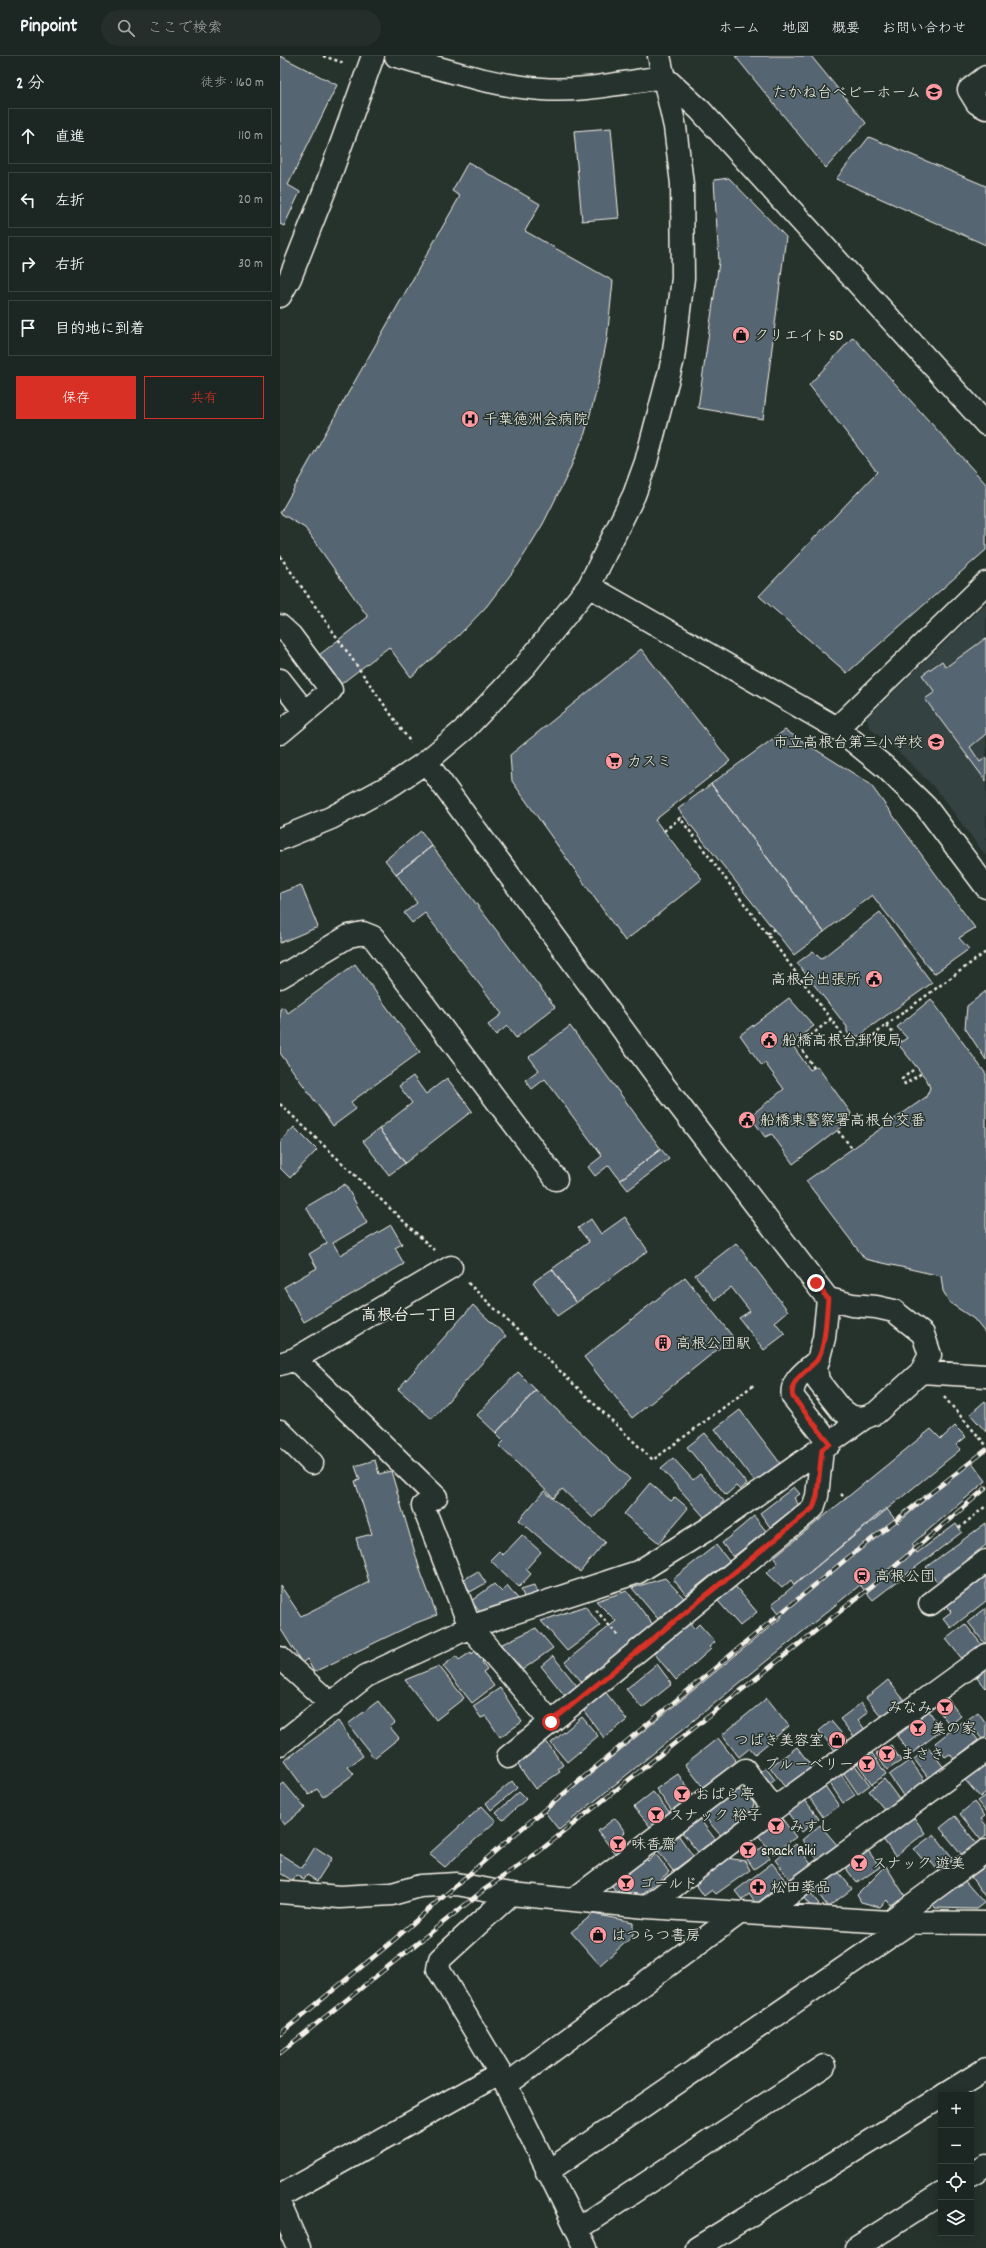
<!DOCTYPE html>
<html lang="ja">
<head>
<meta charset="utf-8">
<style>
	:root { --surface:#1c2622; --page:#252e2a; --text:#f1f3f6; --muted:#a0a5a5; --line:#3a4340; --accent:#d93025 }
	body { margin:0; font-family:Dekko,"Klee One",sans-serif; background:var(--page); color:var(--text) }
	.controls { position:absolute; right:12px; bottom:12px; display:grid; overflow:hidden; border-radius:0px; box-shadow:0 2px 10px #0003 }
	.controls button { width:36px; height:36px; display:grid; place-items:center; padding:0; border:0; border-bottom:1px solid var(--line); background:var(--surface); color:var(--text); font:20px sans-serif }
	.stop { position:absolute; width:12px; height:12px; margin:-9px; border:3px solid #d93025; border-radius:50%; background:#fff }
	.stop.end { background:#d93025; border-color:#fff; box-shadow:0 1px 4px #0008 }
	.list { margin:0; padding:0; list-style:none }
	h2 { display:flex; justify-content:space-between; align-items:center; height:52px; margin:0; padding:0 16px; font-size:17px }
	h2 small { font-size:13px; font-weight:400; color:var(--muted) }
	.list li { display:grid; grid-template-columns:26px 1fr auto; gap:12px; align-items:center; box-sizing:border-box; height:56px; margin:0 8px 8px; padding:0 8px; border:1px solid var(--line); border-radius:0px }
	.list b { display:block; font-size:15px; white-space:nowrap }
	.list em { font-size:13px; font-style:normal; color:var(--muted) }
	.actions { display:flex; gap:8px; padding:12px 16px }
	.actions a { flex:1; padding:9px 0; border:1px solid var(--accent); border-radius:0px; text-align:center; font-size:14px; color:var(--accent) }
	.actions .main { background:var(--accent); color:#fff }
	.icon { flex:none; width:22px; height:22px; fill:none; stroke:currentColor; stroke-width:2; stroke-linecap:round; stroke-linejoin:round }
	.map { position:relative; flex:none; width:706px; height:2192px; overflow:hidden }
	header { display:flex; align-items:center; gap:24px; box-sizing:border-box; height:56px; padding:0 20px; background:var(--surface); border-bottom:1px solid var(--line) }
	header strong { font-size:19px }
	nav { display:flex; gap:22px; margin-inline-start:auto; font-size:14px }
	.search { width:280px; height:36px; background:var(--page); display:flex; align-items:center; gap:10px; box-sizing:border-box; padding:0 14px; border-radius:22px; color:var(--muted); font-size:15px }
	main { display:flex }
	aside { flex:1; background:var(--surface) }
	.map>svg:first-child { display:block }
	.built { fill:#354242 }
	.building { fill:#576572; stroke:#f4f1e8 }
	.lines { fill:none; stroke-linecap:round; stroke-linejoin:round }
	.minor-casing { stroke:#f4f1e8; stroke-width:25 }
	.path { stroke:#f4f1e8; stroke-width:2.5; stroke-dasharray:3 3; stroke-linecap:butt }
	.minor { stroke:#26332d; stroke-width:22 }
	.rail-casing { stroke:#f4f1e8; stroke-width:4.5 }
	.rail { stroke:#26332d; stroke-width:3; stroke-dasharray:9; stroke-linecap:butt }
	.route { stroke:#d93025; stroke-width:5 }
	.labels { text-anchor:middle; stroke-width:3; stroke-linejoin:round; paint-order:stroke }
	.poi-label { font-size:15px; fill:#f4f1e8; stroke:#26332d; text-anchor:start }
	.neighbourhood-label { font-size:16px; font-weight:bold; fill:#f4f1e8; stroke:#26332d }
</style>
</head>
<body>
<header>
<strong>Pinpoint</strong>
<div class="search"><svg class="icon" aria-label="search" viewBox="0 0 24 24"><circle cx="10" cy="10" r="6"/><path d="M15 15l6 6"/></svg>ここで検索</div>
<nav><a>ホーム</a><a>地図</a><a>概要</a><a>お問い合わせ</a></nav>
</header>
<main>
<aside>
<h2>2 分<small>徒歩 · 160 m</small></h2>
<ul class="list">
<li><svg class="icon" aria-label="ahead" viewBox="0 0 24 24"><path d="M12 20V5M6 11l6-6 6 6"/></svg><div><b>直進</b></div><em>110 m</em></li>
<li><svg class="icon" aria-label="left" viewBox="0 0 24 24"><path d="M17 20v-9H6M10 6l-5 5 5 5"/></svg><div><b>左折</b></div><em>20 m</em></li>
<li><svg class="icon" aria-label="right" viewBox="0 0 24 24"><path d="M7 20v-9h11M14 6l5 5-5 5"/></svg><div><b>右折</b></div><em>30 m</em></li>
<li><svg class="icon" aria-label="arrive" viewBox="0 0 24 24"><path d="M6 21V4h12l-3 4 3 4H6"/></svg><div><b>目的地に到着</b></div></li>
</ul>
<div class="actions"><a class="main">保存</a><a>共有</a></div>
</aside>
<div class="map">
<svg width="706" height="2192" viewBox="0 0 706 2192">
	<rect width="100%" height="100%" fill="#26332d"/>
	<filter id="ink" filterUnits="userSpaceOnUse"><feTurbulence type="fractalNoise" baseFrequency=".025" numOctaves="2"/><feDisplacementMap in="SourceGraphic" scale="8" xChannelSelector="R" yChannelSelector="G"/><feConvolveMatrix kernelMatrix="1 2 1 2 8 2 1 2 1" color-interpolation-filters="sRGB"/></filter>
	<g filter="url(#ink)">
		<path class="built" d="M706 547V800L656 733 623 700 589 671 587 661Z"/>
		<path class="building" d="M0 0 57 29 8 129 20 136 4 170 0 168Z
			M455 0H531L586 67 546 112Z
			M331 72 339 162 302 165 294 75Z
			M589 81 706 130V189L556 123Z
			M188 106 260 148 245 175 333 225 327 283 317 333 305 377 287 420 263 468 238 509 206 551 179 579 131 621 109 591 61 628 39 599 88 561 25 472 0 457 180 140 172 135Z
			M449 122 506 181 483 363 418 352 439 206 434 124Z
			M573 281 706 428V494L567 617 479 540 597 416 529 329Z
			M706 582V678L690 691 700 706 706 701V725L645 643 655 636 642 619 662 605 666 611Z
			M361 593 450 705 375 764 422 823 345 885 232 725 230 699Z
			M505 674 590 728 695 872 679 882 689 893 654 918 592 839 544 876 431 728Z
			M431 728 544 876 514 899 398 753Z
			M141 775 152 790 116 818 105 804Z
			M152 790 275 951 236 982 227 970 216 979 208 969 222 958 145 857 132 867 124 857 137 847 116 818Z
			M21 829 38 871 0 887V837Z
			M600 856 652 927 586 974 583 980H570L567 976V971L517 907 533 895 541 903Z
			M75 908 140 996 71 1046 76 1053 53 1070 0 997V953L3 951 8 957Z
			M706 935V1004L685 972 687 950Z
			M509 942 534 970 511 987 530 1014 537 1010 571 1057 567 1067 513 1108 492 1078 485 1081 470 1060 504 1033 485 1007 482 1010 460 979Z
			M651 943 706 1018V1278L694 1263 670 1247 663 1235 661 1220 585 1203 526 1125 646 1041 650 1032 647 1024 618 988 627 982 617 971Z
			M290 970 381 1093 340 1124 329 1109 315 1120 308 1111 322 1100 265 1023 252 1033 245 1024 259 1014 249 1001Z
			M133 1020 146 1038 167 1022 192 1055 125 1107 99 1073 132 1047 119 1030Z
			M14 1071 37 1094 10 1122 0 1112V1086Z
			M99 1073 125 1107 109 1119 83 1085Z
			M381 1093 389 1103 348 1134 340 1124Z
			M65 1128 87 1167 53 1187 60 1199 111 1169 122 1188 115 1192 124 1208 24 1266 4 1231 37 1212 29 1198 47 1187 26 1151Z
			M345 1161 368 1195 296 1247 272 1213 309 1186 298 1172 311 1163 321 1178Z
			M456 1187 508 1255 495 1266 505 1278 484 1294 459 1262 470 1255 451 1231 435 1244 415 1219Z
			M272 1213 296 1247 277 1260 253 1226Z
			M405 1221 453 1281 352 1362 304 1301Z
			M193 1249 226 1280 152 1363 118 1333Z
			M238 1316 256 1334 216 1377 197 1359Z
			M256 1334 350 1423 313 1462 282 1433 274 1442 219 1390 224 1385 216 1377Z
			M705 1345 706 1347V1376L690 1358Z
			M460 1354 500 1407 475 1426 435 1373Z
			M675 1370 686 1381 676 1389 681 1393 514 1529 511 1524 502 1532 486 1517 498 1507 494 1501 651 1373 661 1383Z
			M425 1377 467 1428 460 1434 456 1430 446 1439 407 1391Z
			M393 1402 413 1424 420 1418 444 1445 425 1462 381 1412Z
			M95 1404 99 1418 111 1415 140 1514 157 1559 136 1567 34 1616 27 1603 22 1607 0 1572V1529L21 1560 89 1526 76 1482 92 1478 75 1425 80 1424 75 1410Z
			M691 1405 706 1425 632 1488 637 1497 676 1468 682 1476 593 1544 580 1529 279 1774 265 1756 502 1561 492 1548 606 1452 618 1467Z
			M370 1427 391 1445 395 1441 408 1452 379 1487 344 1458Z
			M514 1431 520 1438 514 1442 519 1449 490 1471 480 1457Z
			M264 1435 325 1486 300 1516 239 1464Z
			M474 1460 486 1475 453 1501 442 1487Z
			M706 1467V1489L657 1526 646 1511Z
			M242 1479 261 1496 246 1513 251 1518 239 1531 210 1504 219 1495 223 1499Z
			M436 1489 449 1505 406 1539 393 1523Z
			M198 1515 206 1527 190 1536 183 1524Z
			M706 1520V1545L671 1572 663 1562 671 1556 667 1549Z
			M385 1522 404 1542 378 1563 352 1532Z
			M214 1528 222 1536 227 1529 239 1544 200 1556 191 1545Z
			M254 1529 257 1537 244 1541 241 1533Z
			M455 1530 477 1556 460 1570 438 1545Z
			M347 1535 374 1570 301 1625 285 1606 336 1565 316 1545Z
			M305 1550 320 1570 287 1595 261 1565Z
			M706 1552V1587L705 1588 688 1566Z
			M409 1567 414 1573 419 1568 435 1586 429 1591 431 1593 396 1624 374 1597Z
			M685 1568 702 1589 683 1604 666 1583Z
			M256 1572 273 1592 242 1614 220 1589Z
			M196 1594 204 1604 202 1606 207 1613 203 1616 214 1630 192 1647 163 1610 176 1600 179 1604 191 1596 192 1598Z
			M273 1600 297 1630 285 1640 261 1610Z
			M377 1608 392 1628 362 1652 346 1633Z
			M159 1610 184 1642 156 1664 125 1624Z
			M706 1614V1632L697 1621Z
			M608 1624 624 1644 603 1662 586 1642Z
			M220 1632 242 1666 220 1681 206 1660 201 1662 193 1650Z
			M324 1634 347 1664 324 1682 302 1652Z
			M666 1641 681 1660 670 1669 655 1650Z
			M487 1642 509 1670 475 1698 470 1692 459 1701 442 1679Z
			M98 1645 115 1667 110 1671 119 1682 94 1702 68 1668Z
			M581 1647 588 1656 578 1664 586 1675 576 1683 560 1663Z
			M649 1655 662 1674 631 1698 617 1680Z
			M698 1656 706 1667V1680L702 1683 687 1664Z
			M302 1661 318 1680 287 1706 271 1687Z
			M58 1665 83 1700 68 1711 74 1718 43 1741 37 1733 29 1739 4 1705Z
			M551 1665 569 1686 557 1697 539 1675Z
			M683 1665 698 1684 674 1703 670 1698 665 1701 655 1687Z
			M438 1682 459 1709 426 1735 405 1708Z
			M266 1685 283 1709 278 1713 280 1716 255 1733 236 1706Z
			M611 1689 621 1705 607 1714 596 1698Z
			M517 1691 534 1714 507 1734 490 1711Z
			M649 1692 665 1713 650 1724 634 1703Z
			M592 1697 606 1718 592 1728 577 1707Z
			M630 1704 645 1725 624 1741 609 1719Z
			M706 1706V1736L700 1741 685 1724Z
			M574 1708 590 1729 578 1738 563 1716Z
			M486 1712 495 1724 487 1730 478 1718Z
			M398 1718 414 1741 393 1756 376 1733Z
			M561 1718 575 1739 563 1747 549 1726Z
			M604 1723 619 1743 605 1754 589 1735Z
			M232 1725 237 1732 211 1754 206 1747Z
			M4 1727 25 1752 4 1769 0 1763V1730Z
			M545 1730 559 1750 543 1761 529 1741Z
			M455 1734 463 1735 474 1747 472 1754 441 1780 424 1760Z
			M239 1736 246 1743 223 1764 216 1757Z
			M373 1736 391 1758 372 1773 354 1751Z
			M706 1739V1756L697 1745Z
			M525 1744 539 1763 522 1776 508 1757Z
			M694 1746 705 1760 701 1763 706 1769V1780L701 1784 680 1758Z
			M202 1750 216 1765 165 1811 149 1798Z
			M500 1760 516 1781 493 1798 477 1778Z
			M633 1760 645 1777 615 1800 603 1783Z
			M675 1760 697 1788 683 1800 660 1772Z
			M418 1761 435 1783 418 1796 401 1775Z
			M335 1762 345 1776 342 1779 349 1789 336 1799 318 1775Z
			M540 1769 558 1790 539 1805 522 1784Z
			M397 1777 413 1800 393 1815 376 1792Z
			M654 1778 675 1805 660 1817 647 1801 643 1804 634 1793Z
			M470 1784 478 1794 483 1791 490 1802 474 1813 459 1791Z
			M516 1788 531 1808 510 1824 495 1804Z
			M35 1791 52 1802 37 1825 27 1819 24 1824 16 1819 13 1825 0 1817V1798L22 1812Z
			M587 1793 600 1811 577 1827 564 1810Z
			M376 1798 389 1816 361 1839 335 1834 330 1827 364 1801 368 1805Z
			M447 1802 465 1805 470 1814 436 1838 432 1834 424 1840 415 1827Z
			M492 1807 506 1825 476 1848 469 1838 462 1844 455 1835Z
			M606 1810 625 1840 610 1849 607 1844 600 1851 581 1846 577 1839Z
			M706 1810V1842L691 1821Z
			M557 1814 572 1833 548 1851 534 1832Z
			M684 1824 704 1847 696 1853 655 1852 653 1848Z
			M530 1836 539 1848 533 1853 523 1841Z
			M313 1858 353 1866V1880L320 1909 291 1876Z"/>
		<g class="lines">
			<defs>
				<path id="minor" d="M116 0C164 13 212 30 262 33 302 36 344 26 384 21L420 54 706 368
					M706 21 689 34 697 47 706 52
					M0 240 10 222 44 136 93 0
					M309 530 557 672 605 711 646 751 706 831
					M0 570 11 580 51 634 0 677
					M0 624 25 656
					M557 672 706 527
					M146 706 385 1031 548 1243 572 1249 596 1251 614 1255 643 1278 650 1299 641 1316 596 1357 584 1362 572 1361 560 1353 538 1325 536 1312 544 1282 548 1243
					M0 783 51 762 115 727 146 706 185 673 244 611 309 530 354 439 366 406 393 303 403 222 402 128 395 71 379 0
					M0 921 69 880 83 877 93 881 276 1123
					M15 1303 156 1441 143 1450 190 1571 271 1666
					M539 1303C529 1313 509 1324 513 1341L550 1388
					M0 1308 15 1303 171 1211
					M641 1316 706 1320
					M0 1375 32 1407
					M650 1548 706 1505
					M0 1602 52 1649
					M0 1688 86 1620 190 1571 358 1516 428 1473 584 1362
					M228 1701 533 1452 537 1440 542 1393
					M0 1836 60 1841 112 1838 140 1830 177 1828 231 1838 367 1851 609 1866 706 1867
					M231 1838 160 1903 158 1913 220 2017 306 2192
					M293 1844 465 1714 494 1753
					M367 1851 494 1753 706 1599
					M484 1857 706 1694
					M609 1866 706 1795
					M226 2029 458 1858
					M664 2039 706 2013
					M267 2116 631 1866
					M691 2118 706 2109
					M0 2140 220 2017
					M0 2149 19 2192
					M297 2173 544 2010
					M417 2192 661 2041
					M576 2192 661 2138"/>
			</defs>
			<use href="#minor" class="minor-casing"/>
			<path class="path" d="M43 0 64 7
				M0 500 131 687
				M384 775 400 762 568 986 580 990 584 988 606 969 621 986
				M487 878 494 873
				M606 969 706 896
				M534 1012 519 989 550 964
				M633 1014 622 1023 625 1028 642 1017
				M0 1048 154 1194
				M558 1075 572 1092
				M188 1227 373 1404 475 1328
				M664 1341 706 1389
				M561 1438 566 1443
				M679 1472 706 1450
				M316 1554 339 1581"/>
			<use href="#minor" class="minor"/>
			<defs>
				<path id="rail" d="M0 1978 108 1889 234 1779 565 1504 706 1394
					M0 1997 205 1833 257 1797 592 1530 706 1432"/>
			</defs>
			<use href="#rail" class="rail-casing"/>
			<use href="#rail" class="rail"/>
		</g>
	</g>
	<g class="lines" filter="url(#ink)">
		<path class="route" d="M271 1666 533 1452 537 1440 542 1393 550 1388 513 1341C508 1324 528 1315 537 1304 546 1292 546 1258 548 1243L536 1227"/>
	</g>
	<defs>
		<symbol id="school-disc" viewBox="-11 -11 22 22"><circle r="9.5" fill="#ff9aa2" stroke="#26332d"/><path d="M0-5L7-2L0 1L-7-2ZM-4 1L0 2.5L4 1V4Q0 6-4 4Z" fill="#111"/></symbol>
		<symbol id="shop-disc" viewBox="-11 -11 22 22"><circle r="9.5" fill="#ff9aa2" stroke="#26332d"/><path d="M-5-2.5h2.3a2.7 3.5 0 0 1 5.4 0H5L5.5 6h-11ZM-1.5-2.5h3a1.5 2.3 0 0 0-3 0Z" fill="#111"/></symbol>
		<symbol id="hospital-disc" viewBox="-11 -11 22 22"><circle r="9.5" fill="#ff9aa2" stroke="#26332d"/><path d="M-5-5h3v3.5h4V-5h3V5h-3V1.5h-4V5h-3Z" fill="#111"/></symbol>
		<symbol id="supermarket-disc" viewBox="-11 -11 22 22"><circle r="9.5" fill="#ff9aa2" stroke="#26332d"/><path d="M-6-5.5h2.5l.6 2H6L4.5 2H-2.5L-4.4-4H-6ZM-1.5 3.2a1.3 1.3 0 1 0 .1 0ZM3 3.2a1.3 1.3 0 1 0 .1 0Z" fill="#111"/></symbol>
		<symbol id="civic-disc" viewBox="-11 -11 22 22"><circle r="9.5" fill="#ff9aa2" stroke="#26332d"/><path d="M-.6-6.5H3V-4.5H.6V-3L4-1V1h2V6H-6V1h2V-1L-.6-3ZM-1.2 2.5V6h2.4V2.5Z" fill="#111"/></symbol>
		<symbol id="building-disc" viewBox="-11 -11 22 22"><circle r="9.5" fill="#ff9aa2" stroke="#26332d"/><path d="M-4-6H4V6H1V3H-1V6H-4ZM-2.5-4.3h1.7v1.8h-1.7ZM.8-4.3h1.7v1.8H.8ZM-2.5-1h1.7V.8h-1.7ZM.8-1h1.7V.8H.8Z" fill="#111"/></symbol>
		<symbol id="station-disc" viewBox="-11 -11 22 22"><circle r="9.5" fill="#ff9aa2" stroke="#26332d"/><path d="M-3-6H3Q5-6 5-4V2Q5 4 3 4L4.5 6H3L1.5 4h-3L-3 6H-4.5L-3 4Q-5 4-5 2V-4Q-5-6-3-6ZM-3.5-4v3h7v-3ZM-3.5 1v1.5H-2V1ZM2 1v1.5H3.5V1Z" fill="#111"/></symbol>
		<symbol id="bar-disc" viewBox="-11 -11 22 22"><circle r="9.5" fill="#ff9aa2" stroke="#26332d"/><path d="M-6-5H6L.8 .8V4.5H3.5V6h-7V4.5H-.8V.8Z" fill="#111"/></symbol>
		<symbol id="pharmacy-disc" viewBox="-11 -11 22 22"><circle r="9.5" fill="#ff9aa2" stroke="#26332d"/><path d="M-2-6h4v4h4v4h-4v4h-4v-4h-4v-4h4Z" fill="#111"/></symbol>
	</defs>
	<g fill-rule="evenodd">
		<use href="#school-disc" x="644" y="26" width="20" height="20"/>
		<use href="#shop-disc" x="451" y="269" width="20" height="20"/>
		<use href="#hospital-disc" x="180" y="353" width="20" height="20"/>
		<use href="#school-disc" x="646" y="676" width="20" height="20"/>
		<use href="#supermarket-disc" x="324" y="695" width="20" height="20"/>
		<use href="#civic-disc" x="584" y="913" width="20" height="20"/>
		<use href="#civic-disc" x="479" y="974" width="20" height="20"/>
		<use href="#civic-disc" x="457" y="1054" width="20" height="20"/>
		<use href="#building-disc" x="373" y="1277" width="20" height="20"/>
		<use href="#station-disc" x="572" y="1510" width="20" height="20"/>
		<use href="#bar-disc" x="655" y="1641" width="20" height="20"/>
		<use href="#bar-disc" x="628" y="1662" width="20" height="20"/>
		<use href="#shop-disc" x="547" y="1674" width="20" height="20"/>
		<use href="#bar-disc" x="597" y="1688" width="20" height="20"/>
		<use href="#bar-disc" x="577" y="1698" width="20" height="20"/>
		<use href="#bar-disc" x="392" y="1728" width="20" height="20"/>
		<use href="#bar-disc" x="366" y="1749" width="20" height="20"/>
		<use href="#bar-disc" x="486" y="1760" width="20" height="20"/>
		<use href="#bar-disc" x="328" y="1778" width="20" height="20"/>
		<use href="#bar-disc" x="458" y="1784" width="20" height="20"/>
		<use href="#bar-disc" x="569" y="1797" width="20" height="20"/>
		<use href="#bar-disc" x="336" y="1817" width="20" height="20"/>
		<use href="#pharmacy-disc" x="468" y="1821" width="20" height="20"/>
		<use href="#shop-disc" x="308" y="1869" width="20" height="20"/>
	</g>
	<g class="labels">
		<g class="poi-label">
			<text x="641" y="41" text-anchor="end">たかね台ベビーホーム</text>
			<text x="474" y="284">クリエイトSD</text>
			<text x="203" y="368">千葉徳洲会病院</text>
			<text x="643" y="691" text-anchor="end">市立高根台第三小学校</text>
			<text x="347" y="710">カスミ</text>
			<text x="581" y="928" text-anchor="end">高根台出張所</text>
			<text x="502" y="989">船橋高根台郵便局</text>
			<text x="480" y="1069">船橋東警察署高根台交番</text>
			<text x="396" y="1292">高根公団駅</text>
			<text x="595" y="1525">高根公団</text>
			<text x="652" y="1656" text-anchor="end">みなみ</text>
			<text x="651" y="1677">美の家</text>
			<text x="544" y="1689" text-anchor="end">つばき美容室</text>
			<text x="620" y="1703">まさき</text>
			<text x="574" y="1713" text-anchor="end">ブルーベリー</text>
			<text x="415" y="1743">おばら亭</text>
			<text x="389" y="1764">スナック 裕子</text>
			<text x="509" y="1775">みすし</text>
			<text x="351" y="1793">味香齋</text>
			<text x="481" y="1799">snack Riki</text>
			<text x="592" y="1812">スナック 遊美</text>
			<text x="359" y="1832">ゴールド</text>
			<text x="491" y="1836">松田薬品</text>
			<text x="331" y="1884">はつらつ書房</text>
		</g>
		<g class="neighbourhood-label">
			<text x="129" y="1264">高根台一丁目</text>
		</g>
	</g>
</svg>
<div class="controls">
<button>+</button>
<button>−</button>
<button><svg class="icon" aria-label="locate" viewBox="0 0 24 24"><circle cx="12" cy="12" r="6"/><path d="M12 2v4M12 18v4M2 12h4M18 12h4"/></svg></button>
<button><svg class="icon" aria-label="layers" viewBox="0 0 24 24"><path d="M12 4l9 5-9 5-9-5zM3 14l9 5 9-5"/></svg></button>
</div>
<div class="stop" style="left:271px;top:1666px"></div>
<div class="stop end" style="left:536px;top:1227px"></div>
</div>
</main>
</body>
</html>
